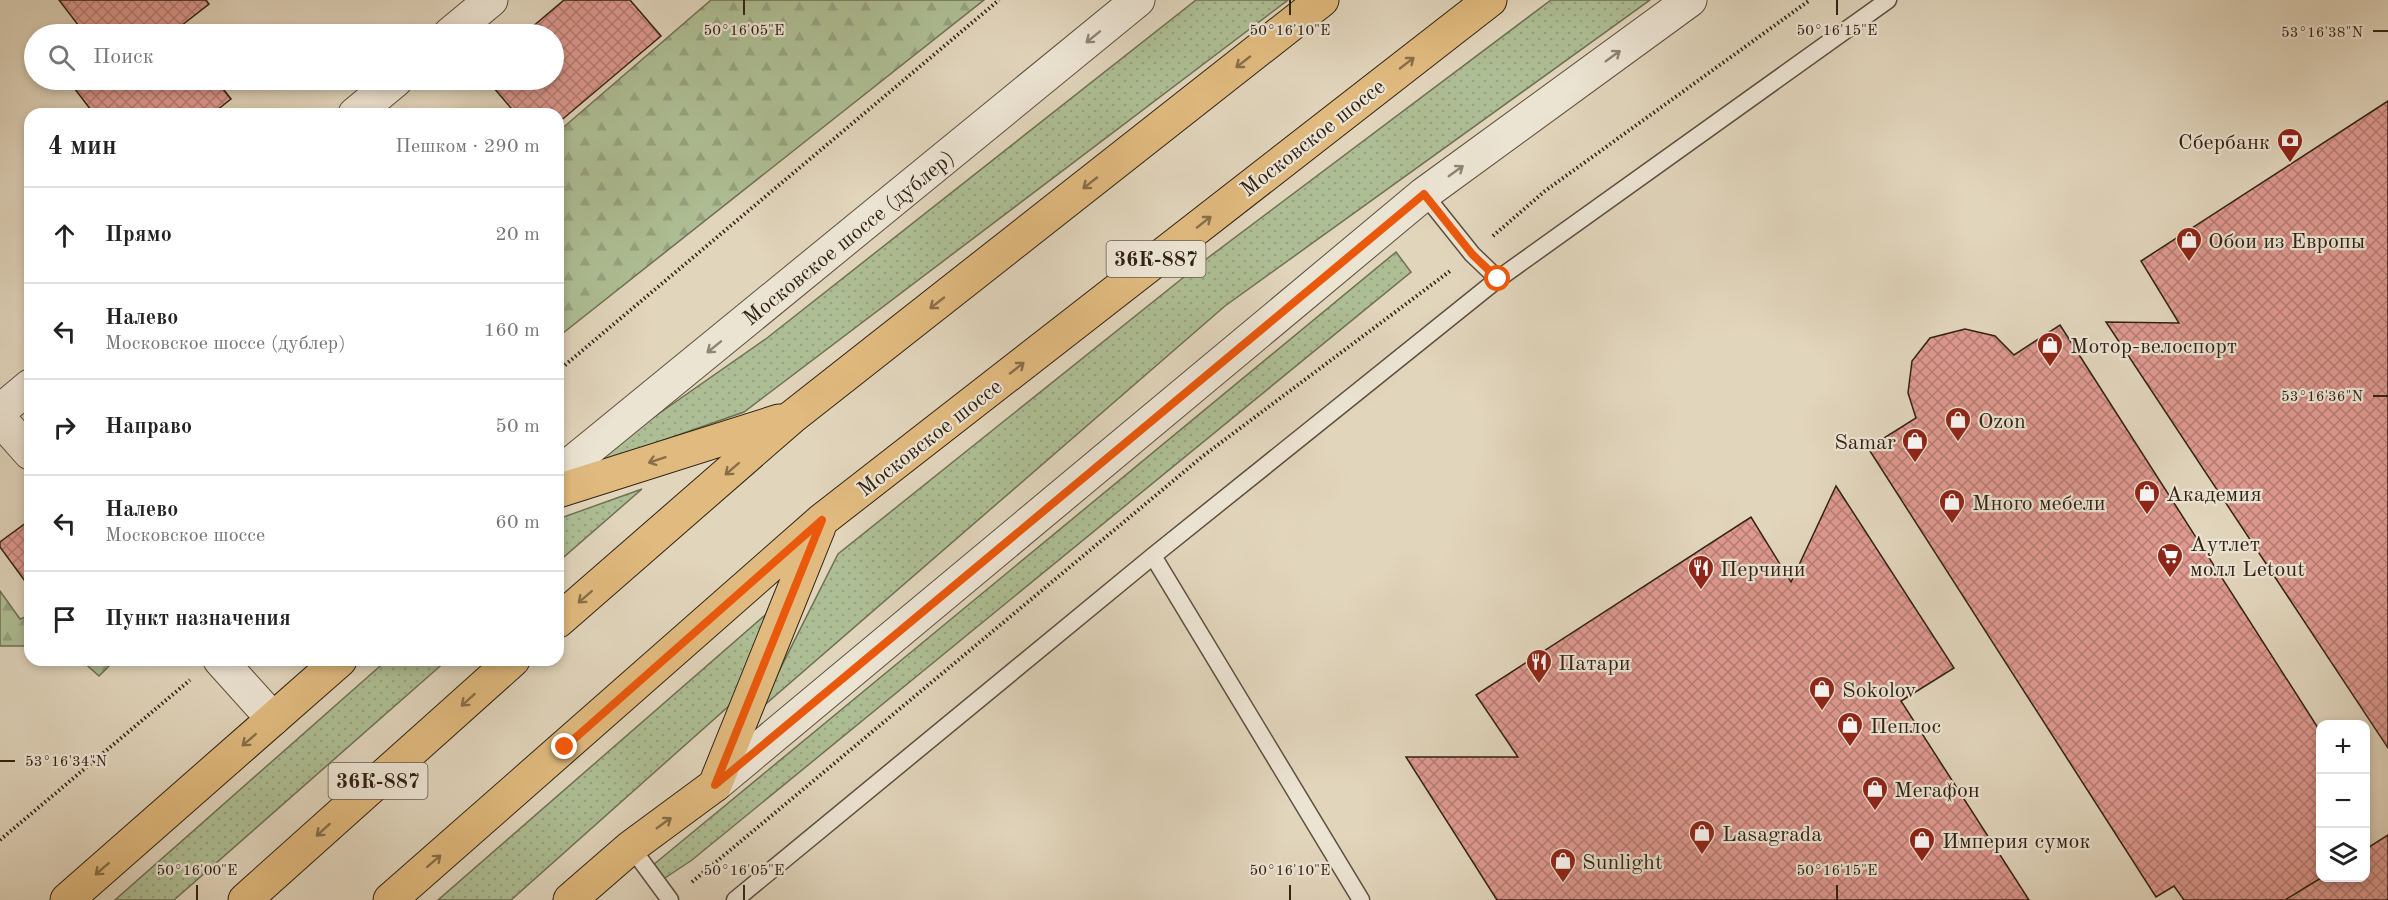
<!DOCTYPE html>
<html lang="ru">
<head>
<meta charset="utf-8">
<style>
	:root { --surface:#fff; --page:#f2f2f2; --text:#222; --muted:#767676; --line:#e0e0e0 }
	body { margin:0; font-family:"Old Standard TT",serif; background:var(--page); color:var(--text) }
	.controls { position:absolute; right:18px; bottom:18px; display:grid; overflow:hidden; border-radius:12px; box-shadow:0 3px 9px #0003 }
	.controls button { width:54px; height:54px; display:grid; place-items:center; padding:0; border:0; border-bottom:2px solid var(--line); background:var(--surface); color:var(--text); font:30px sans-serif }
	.stop { position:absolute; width:18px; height:18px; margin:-14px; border:4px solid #ea580c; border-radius:50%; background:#fff }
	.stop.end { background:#ea580c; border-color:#fff; box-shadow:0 2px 6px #0008 }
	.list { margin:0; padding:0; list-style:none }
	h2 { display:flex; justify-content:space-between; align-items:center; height:78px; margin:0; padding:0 24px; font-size:26px }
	h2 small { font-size:20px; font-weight:400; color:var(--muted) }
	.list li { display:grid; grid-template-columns:39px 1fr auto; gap:18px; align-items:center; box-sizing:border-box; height:96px; padding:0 24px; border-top:2px solid var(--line) }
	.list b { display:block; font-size:22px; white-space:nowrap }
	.list p { margin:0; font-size:20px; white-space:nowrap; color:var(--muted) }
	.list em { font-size:20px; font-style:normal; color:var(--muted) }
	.icon { flex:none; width:33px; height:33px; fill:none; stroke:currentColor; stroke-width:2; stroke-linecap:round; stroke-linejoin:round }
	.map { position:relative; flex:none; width:2388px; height:900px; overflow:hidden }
	.search { position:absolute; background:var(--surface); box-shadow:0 3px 9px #0003; left:24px; top:24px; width:540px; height:66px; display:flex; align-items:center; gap:15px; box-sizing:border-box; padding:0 21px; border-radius:33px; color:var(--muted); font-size:22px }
	.panel { position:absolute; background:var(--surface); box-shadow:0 3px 9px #0003; left:24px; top:108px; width:540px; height:558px; border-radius:18px }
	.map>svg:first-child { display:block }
	.grass { fill:url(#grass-dots); stroke:#6f7054; stroke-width:1.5 }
	.forest { fill:url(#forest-firs); stroke:#6f7054; stroke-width:1.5 }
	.building { fill:url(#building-cross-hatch); stroke:#302214; stroke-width:1.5 }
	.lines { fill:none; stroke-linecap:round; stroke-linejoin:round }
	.service-casing { stroke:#5c4f3e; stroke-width:19 }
	.minor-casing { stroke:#5c4f3e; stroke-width:35 }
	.primary-casing { stroke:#302214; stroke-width:35 }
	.path { stroke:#302214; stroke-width:4; stroke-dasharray:1.5 3; stroke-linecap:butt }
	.service { stroke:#ece4d3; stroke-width:16 }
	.minor { stroke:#ece4d3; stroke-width:33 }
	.primary { stroke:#e0ba7e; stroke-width:33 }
	.oneway { stroke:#8e8374 }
	.oneway2 { stroke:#886e49 }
	.route { stroke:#ea580c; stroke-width:8 }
	.ticks { fill:none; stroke:#302214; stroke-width:2 }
	.labels { text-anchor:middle; stroke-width:4.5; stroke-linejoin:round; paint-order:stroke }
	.shield { fill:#ece4d3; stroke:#685c4d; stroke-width:1.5 }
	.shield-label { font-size:21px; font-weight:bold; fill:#302214 }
	.street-label { font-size:22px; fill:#302214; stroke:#ece4d3 }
	.poi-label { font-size:22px; fill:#302214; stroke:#ece4d3; text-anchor:start }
	.ticks-label { font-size:15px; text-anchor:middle; fill:#302214; stroke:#ece4d3; stroke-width:4.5; stroke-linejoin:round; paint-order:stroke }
</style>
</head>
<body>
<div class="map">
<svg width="2388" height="900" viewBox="0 0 2388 900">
	<defs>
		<pattern id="grass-dots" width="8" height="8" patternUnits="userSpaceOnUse" patternTransform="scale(1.5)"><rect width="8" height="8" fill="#aebe94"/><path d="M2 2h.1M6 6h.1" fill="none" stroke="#96a37f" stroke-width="1.8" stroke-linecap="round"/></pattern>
		<pattern id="forest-firs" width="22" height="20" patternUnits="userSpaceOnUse" patternTransform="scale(1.5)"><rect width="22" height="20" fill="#aebe94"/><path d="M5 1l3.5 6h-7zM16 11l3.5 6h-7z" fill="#96a37f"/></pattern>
		<pattern id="building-cross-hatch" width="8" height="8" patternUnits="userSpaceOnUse" patternTransform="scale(1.5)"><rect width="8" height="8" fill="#df9990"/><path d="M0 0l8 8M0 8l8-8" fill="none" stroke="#b57c74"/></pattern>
	</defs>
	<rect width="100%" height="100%" fill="#e1d5bc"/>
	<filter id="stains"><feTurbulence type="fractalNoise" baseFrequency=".00333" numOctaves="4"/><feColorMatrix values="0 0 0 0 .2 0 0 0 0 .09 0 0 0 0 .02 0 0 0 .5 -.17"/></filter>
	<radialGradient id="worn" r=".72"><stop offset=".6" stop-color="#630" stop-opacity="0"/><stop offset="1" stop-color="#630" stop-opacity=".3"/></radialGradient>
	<path class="grass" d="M1196 0H1288L744 412 578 470 767 338Z
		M1551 0H1650L1225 306 760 709 838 554 1209 257Z
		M1396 252 1411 272 692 860 665 878 647 870Z
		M642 489 558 562V519Z
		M772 609 739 697 511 900H438Z
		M387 660H447L174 900H115Z"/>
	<path class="forest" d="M711 0H984L558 337V132Z
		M0 591 20 619 30 615V646H0Z
		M81 660H115L99 676Z"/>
	<path class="building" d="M59 0H206L209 4 177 29 181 34H85Z
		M564 0H630L661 36 558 123V114H516L487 80H554V34H524Z
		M77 80H216L231 99 212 114H94L71 84Z
		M2388 101V748L2106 322 2179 323 2141 261Z
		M2060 325 2320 731 2321 878 2285 900H2184L2174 886 2156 897 1868 448 1916 418 1908 393 1912 361 1930 338 1965 329 1995 336 2014 355Z
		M1836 486 1954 668 1901 701 2029 900H1497L1406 757H1518L1476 695 1751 517 1791 582Z
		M30 520V588L0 547V542Z
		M2388 835V900H2285L2321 878H2366V849Z"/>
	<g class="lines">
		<defs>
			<path id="service" d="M1424 194 1472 254 1498 279
				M1153 556 1361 900
				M631 847 670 900
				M735 900 1153 556 1498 279 1888 0"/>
			<path id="minor" d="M450 34 491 0
				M355 114 396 80
				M0 411 30 386
				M0 419 30 453
				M558 474 1138 0
				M220 660 273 719
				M715 785 1424 194 1690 0"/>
			<path id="primary" d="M558 491 779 421
				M558 621 792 417 1322 0
				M67 900 340 660
				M245 900 513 660
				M390 900 822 520 1490 0
				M570 900 631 847 715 785 819 527"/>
		</defs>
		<use href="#service" class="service-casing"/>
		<use href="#minor" class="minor-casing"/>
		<use href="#primary" class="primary-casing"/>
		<path class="path" d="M1493 236 1545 191 1810 0
			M558 371 999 0
			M0 840 190 680
			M692 882 1203 456 1450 271"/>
		<use href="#service" class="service"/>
		<use href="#minor" class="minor"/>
		<use href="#primary" class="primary"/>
	</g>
	<defs><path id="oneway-shaft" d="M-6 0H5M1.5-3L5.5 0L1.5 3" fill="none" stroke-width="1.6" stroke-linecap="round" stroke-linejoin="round" transform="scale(1.5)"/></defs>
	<g class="oneway">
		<use href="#oneway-shaft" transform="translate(1093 37) rotate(141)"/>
		<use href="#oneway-shaft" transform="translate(1613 56) rotate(-36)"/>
		<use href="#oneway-shaft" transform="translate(1456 171) rotate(-36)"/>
		<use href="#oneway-shaft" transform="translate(714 347) rotate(141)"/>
	</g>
	<g class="oneway2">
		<use href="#oneway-shaft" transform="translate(1243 62) rotate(142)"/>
		<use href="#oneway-shaft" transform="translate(1407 63) rotate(-38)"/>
		<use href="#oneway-shaft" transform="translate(1090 183) rotate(142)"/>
		<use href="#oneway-shaft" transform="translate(1204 222) rotate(-38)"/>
		<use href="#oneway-shaft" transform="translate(937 303) rotate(142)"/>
		<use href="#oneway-shaft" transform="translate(1017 368) rotate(-38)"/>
		<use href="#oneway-shaft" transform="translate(657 460) rotate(162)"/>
		<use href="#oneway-shaft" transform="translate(732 469) rotate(139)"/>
		<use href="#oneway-shaft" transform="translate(585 597) rotate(139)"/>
		<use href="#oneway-shaft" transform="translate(468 700) rotate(138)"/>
		<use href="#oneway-shaft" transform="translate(249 740) rotate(139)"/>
		<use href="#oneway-shaft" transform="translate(664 823) rotate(-36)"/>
		<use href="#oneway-shaft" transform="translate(323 830) rotate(138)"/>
		<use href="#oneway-shaft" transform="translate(434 861) rotate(-41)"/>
		<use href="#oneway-shaft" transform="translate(102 869) rotate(139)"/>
	</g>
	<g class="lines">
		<path class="route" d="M565 747 822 520 715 785 1424 194 1472 254 1498 279"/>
	</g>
	<path class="ticks" d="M744 0V15M1290 0V15M1837 0V15M2373 31H2388M2373 396H2388M0 761H15M197 885V900M744 885V900M1290 885V900M1837 885V900"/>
	<defs>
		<symbol id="bank-pin" viewBox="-11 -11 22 30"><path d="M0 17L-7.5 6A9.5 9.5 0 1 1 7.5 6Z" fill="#8f2418" stroke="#ece4d3"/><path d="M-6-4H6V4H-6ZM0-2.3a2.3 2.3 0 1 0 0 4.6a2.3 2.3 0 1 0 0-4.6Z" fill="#fff"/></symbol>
		<symbol id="shop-pin" viewBox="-11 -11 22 30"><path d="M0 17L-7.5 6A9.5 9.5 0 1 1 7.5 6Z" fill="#8f2418" stroke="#ece4d3"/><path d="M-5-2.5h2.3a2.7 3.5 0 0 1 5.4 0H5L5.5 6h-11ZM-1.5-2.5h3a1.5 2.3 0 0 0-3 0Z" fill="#fff"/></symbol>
		<symbol id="supermarket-pin" viewBox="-11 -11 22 30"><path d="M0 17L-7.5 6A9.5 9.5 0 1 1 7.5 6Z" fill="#8f2418" stroke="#ece4d3"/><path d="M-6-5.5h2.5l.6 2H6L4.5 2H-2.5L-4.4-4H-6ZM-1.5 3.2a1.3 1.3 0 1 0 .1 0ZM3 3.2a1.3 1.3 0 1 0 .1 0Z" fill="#fff"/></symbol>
		<symbol id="restaurant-pin" viewBox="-11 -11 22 30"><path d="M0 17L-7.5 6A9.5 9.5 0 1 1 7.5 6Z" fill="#8f2418" stroke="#ece4d3"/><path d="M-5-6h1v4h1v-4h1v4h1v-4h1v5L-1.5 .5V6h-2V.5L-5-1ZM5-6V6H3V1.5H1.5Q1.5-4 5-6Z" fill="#fff"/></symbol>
	</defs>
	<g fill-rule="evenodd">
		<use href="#bank-pin" x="2275" y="126" width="30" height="40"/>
		<use href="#shop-pin" x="2174" y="225" width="30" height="40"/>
		<use href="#shop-pin" x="2035" y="330" width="30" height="40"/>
		<use href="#shop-pin" x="1943" y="405" width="30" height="40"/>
		<use href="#shop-pin" x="1900" y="426" width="30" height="40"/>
		<use href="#shop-pin" x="2132" y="478" width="30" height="40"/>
		<use href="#shop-pin" x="1937" y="487" width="30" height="40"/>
		<use href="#supermarket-pin" x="2155" y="541" width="30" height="40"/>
		<use href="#restaurant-pin" x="1686" y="553" width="30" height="40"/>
		<use href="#restaurant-pin" x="1524" y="647" width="30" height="40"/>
		<use href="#shop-pin" x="1807" y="674" width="30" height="40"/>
		<use href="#shop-pin" x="1835" y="710" width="30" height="40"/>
		<use href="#shop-pin" x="1860" y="774" width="30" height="40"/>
		<use href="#shop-pin" x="1687" y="818" width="30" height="40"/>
		<use href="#shop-pin" x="1907" y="825" width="30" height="40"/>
		<use href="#shop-pin" x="1548" y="846" width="30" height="40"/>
	</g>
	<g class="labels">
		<g class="shield">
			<rect x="1106.5" y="241" width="99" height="36" rx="4.5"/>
			<rect x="328.5" y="763" width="99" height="36" rx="4.5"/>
		</g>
		<g class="shield-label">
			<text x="1156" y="266">36К-887</text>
			<text x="378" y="788">36К-887</text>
		</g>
		<g class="street-label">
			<text transform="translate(1312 137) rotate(-38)" y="8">Московское шоссе</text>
			<text transform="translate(848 237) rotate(-39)" y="8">Московское шоссе (дублер)</text>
			<text transform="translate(929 437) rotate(-38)" y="8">Московское шоссе</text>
		</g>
		<g class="poi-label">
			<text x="2270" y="149" text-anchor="end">Сбербанк</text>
			<text x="2208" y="248">Обои из Европы</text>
			<text x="2070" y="353">Мотор-велоспорт</text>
			<text x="1978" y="428">Ozon</text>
			<text x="1896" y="449" text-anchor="end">Samar</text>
			<text x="2166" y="501">Академия</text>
			<text x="1972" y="510">Много мебели</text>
			<text x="2190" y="551">Аутлет<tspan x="2190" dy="25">молл Letout</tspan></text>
			<text x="1720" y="576">Перчини</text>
			<text x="1558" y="670">Патари</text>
			<text x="1842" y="697">Sokolov</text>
			<text x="1870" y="733">Пеплос</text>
			<text x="1894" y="797">Мегафон</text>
			<text x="1722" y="841">Lasagrada</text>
			<text x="1942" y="848">Империя сумок</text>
			<text x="1582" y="869">Sunlight</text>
		</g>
	</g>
	<g class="ticks-label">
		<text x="744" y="35">50°16'05"E</text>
		<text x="1290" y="35">50°16'10"E</text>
		<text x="1837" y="35">50°16'15"E</text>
		<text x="2322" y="37">53°16'38"N</text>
		<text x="2322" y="401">53°16'36"N</text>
		<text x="66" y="766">53°16'34"N</text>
		<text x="197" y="875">50°16'00"E</text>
		<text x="744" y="875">50°16'05"E</text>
		<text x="1290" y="875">50°16'10"E</text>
		<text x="1837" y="875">50°16'15"E</text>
	</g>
	<rect width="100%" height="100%" filter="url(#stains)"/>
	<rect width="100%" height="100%" fill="url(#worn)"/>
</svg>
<div class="controls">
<button>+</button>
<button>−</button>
<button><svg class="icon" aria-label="layers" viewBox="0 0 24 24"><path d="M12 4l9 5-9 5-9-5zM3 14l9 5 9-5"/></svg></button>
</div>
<div class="stop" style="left:1498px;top:279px"></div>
<div class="stop end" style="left:565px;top:747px"></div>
<div class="search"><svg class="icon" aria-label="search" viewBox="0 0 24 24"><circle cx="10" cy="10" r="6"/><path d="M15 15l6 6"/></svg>Поиск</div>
<section class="panel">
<h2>4 мин<small>Пешком · 290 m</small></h2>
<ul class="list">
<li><svg class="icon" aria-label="ahead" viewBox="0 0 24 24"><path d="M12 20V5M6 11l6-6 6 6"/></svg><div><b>Прямо</b></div><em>20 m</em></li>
<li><svg class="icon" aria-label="left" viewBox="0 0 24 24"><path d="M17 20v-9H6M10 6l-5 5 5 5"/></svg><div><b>Налево</b><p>Московское шоссе (дублер)</p></div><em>160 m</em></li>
<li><svg class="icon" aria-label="right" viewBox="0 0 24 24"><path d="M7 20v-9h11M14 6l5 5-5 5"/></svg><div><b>Направо</b></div><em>50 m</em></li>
<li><svg class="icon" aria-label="left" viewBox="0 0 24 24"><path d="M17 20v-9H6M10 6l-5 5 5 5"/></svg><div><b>Налево</b><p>Московское шоссе</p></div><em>60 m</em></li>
<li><svg class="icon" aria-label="arrive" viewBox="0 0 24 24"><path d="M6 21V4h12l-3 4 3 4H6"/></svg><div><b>Пункт назначения</b></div></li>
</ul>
</section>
</div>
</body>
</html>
